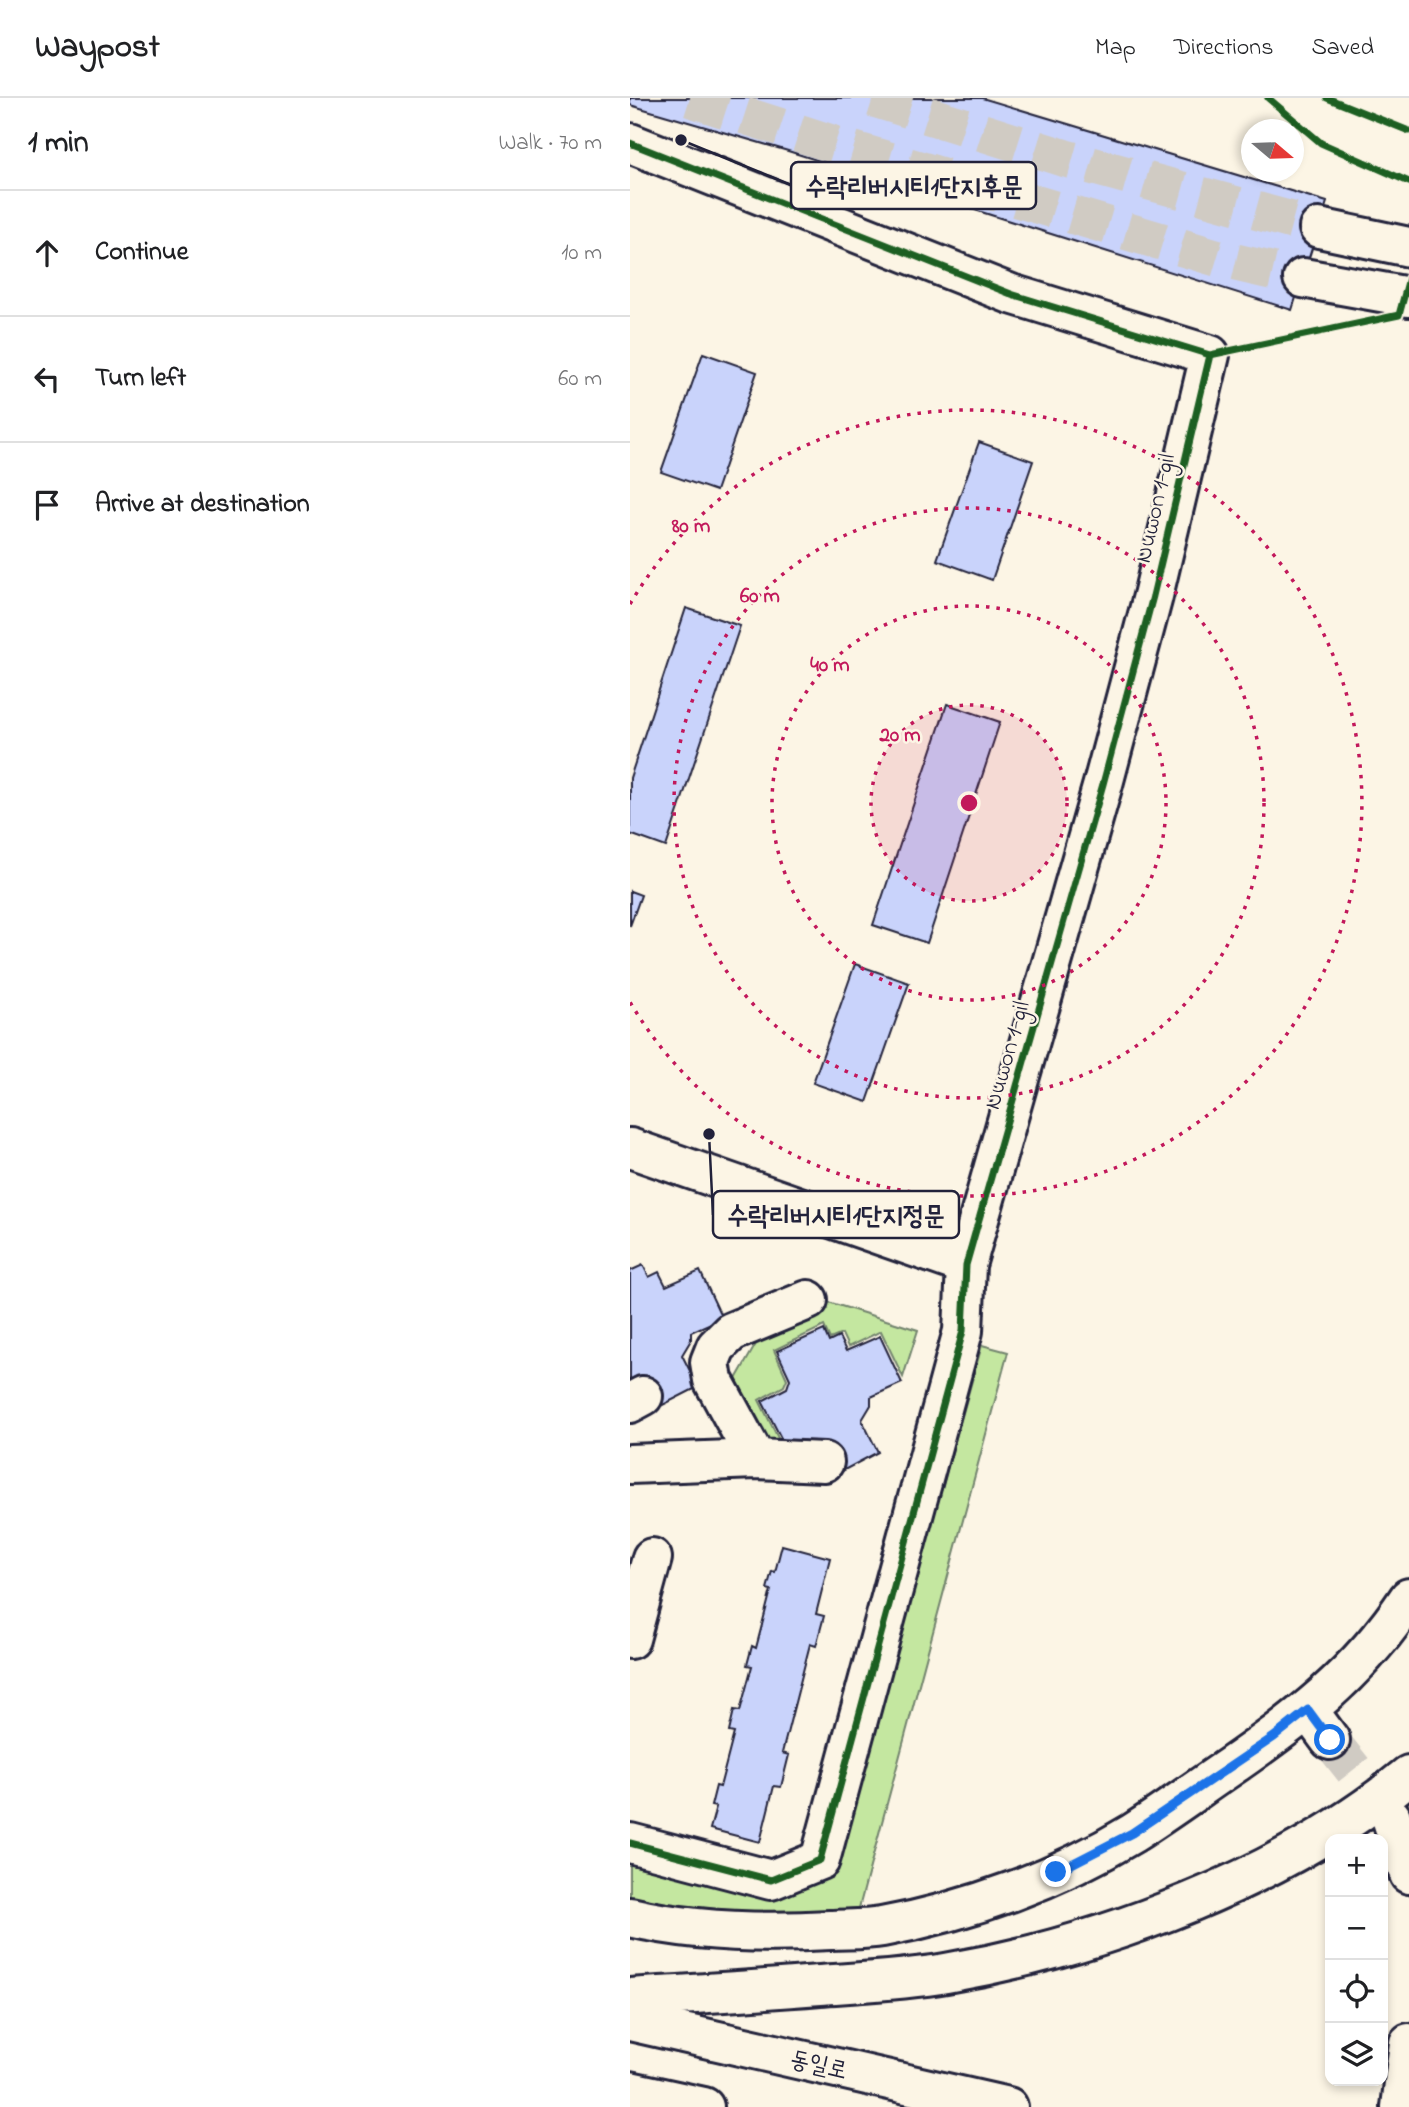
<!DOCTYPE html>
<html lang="en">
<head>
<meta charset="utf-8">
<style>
	:root { --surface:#fff; --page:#f2f2f2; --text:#202124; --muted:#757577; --line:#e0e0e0 }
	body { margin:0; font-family:"Indie Flower","Poor Story",sans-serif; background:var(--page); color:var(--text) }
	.controls { position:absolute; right:21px; bottom:21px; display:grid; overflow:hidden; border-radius:14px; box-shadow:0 4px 10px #0003 }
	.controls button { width:63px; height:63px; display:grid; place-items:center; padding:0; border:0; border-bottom:2px solid var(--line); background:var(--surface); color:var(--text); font:35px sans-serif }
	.compass { position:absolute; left:611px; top:21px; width:63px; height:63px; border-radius:50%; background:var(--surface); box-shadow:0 4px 10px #0003; rotate:109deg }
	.stop { position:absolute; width:21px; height:21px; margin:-16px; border:5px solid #1a73e8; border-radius:50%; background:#fff }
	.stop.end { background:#1a73e8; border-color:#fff; box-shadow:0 2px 7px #0008 }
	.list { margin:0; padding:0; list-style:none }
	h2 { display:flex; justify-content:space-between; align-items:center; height:91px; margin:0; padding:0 28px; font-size:30px }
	h2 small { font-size:23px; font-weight:400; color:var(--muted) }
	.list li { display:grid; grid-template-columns:46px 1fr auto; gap:21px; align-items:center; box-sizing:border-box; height:126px; padding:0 28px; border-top:2px solid var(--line) }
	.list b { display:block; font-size:26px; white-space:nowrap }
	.list em { font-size:23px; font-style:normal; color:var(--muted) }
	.icon { flex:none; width:38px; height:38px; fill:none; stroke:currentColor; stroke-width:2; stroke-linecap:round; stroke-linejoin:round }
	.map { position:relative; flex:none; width:779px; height:2009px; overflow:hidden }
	header { display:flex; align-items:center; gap:42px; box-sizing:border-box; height:98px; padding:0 35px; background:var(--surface); border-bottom:2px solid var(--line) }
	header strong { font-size:33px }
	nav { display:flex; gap:38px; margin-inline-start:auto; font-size:24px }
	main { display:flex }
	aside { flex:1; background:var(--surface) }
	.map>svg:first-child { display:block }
	.green { fill:#c4e7a0; stroke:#73846e; stroke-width:2 }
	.building { fill:#c9d3fb; stroke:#22223b; stroke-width:2 }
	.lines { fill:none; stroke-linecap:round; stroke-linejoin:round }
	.minor-tunnel { stroke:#d0cbc3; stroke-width:38; stroke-dasharray:38 19; stroke-linecap:butt }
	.highway-tunnel { stroke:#d0cbc3; stroke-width:38; stroke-dasharray:38 19; stroke-linecap:butt }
	.minor-casing { stroke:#22223b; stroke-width:44 }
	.major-casing { stroke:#22223b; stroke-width:44 }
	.highway-casing { stroke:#22223b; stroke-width:44 }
	.minor { stroke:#fcf5e5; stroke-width:38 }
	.major { stroke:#fcf5e5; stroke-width:38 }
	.highway { stroke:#fcf5e5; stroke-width:38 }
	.cycleway-casing { stroke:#fcf5e5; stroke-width:11 }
	.cycleway { stroke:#1b5e20; stroke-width:7 }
	.route { stroke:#1a73e8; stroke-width:9 }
	.ring { fill:none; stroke:#c2185b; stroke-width:3.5; stroke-dasharray:3.5 7 }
	.labels { text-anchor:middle; stroke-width:5; stroke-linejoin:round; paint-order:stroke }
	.street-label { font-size:24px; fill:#22223b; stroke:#fcf5e5 }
	.centre { fill:#c2185b; stroke:#fcf5e5; stroke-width:3.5 }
	.ring-label { font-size:21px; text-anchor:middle; font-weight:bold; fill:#c2185b; stroke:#fcf5e5; stroke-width:5; stroke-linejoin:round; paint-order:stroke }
	.leader { fill:none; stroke:#22223b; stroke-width:2.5 }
	.callout-dot { fill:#22223b; stroke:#fcf5e5; stroke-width:2.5 }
	.callout { fill:#fcf5e5; stroke:#22223b; stroke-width:2.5 }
	.callout-label { font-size:26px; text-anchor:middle; font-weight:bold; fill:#22223b }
</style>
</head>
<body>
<header>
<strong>Waypost</strong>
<nav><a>Map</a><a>Directions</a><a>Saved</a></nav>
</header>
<main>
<aside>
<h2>1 min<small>Walk · 70 m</small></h2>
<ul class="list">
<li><svg class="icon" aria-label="ahead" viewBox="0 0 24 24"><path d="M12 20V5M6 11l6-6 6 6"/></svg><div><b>Continue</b></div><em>10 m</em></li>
<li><svg class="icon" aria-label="left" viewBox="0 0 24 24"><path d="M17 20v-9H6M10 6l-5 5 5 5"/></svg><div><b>Turn left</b></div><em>60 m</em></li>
<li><svg class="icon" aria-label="arrive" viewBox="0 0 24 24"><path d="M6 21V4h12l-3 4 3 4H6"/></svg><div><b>Arrive at destination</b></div></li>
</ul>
</aside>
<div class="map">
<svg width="779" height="2009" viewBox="0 0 779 2009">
	<rect width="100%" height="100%" fill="#fcf5e5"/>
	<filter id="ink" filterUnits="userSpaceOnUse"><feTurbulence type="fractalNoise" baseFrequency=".0143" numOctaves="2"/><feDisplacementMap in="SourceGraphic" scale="14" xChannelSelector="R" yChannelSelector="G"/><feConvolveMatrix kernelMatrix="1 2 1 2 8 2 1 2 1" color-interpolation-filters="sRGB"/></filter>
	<g filter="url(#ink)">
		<path class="green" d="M195 1203 288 1232 273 1279 251 1233 218 1249 212 1236 200 1241 194 1228 144 1252 157 1281 154 1288 129 1302 154 1352 147 1357 106 1281 130 1239 198 1211Z
			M352 1247 378 1254 229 1810 138 1816 23 1805 0 1800V1760L205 1771Z"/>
		<path class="building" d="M0 0H352L697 104 662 212 158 53 0 7Z
			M73 255 127 274 86 393 31 374Z
			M349 344 403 363 362 482 307 462Z
			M56 510 110 528 36 749 0 736V680Z
			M317 606 370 624 297 845 243 827Z
			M0 793 11 797 0 828Z
			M225 866 279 885 237 1004 183 985Z
			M13 1167 19 1179 29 1174 36 1188 70 1173 92 1220 61 1234V1242L52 1257 68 1289 21 1313 0 1284V1173Z
			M194 1232 199 1244 209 1239 216 1253 250 1238 272 1285 241 1299V1307L232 1322 248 1354 201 1379 173 1352 168 1342 155 1348 132 1303 157 1290 160 1281 147 1253Z
			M152 1447 200 1460 186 1516 194 1518 186 1548 180 1546 152 1655 159 1657 151 1689 144 1688 130 1744 80 1731 86 1709 81 1708 86 1688 90 1689 104 1635 99 1634 104 1612 110 1613 122 1568 117 1567 122 1548 126 1550 141 1492 137 1491 142 1473 145 1474Z"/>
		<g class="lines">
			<path class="minor-tunnel" d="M700 1642 761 1719"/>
			<path class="highway-tunnel" d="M60 0 206 47 591 161 673 180
				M243 0 434 60 689 130"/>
			<defs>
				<path id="minor" d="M0 45 381 196 580 257 523 498 473 686 336 1167 333 1233 190 1762 141 1782 0 1745
					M0 1050 336 1167
					M0 1305 13 1298
					M126 1361 83 1282 80 1264 86 1249 101 1234 178 1202
					M0 1366 126 1361 194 1364
					M0 1541 22 1460
					M678 1612 700 1642
					M761 1719 779 1776
					M0 1819C65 1834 134 1836 200 1832 217 1831 235 1832 252 1829 339 1813 428 1781 503 1735 533 1716 562 1695 591 1675 666 1624 728 1577 779 1500
					M771 2009 779 1945"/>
				<path id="major" d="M0 1923 378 2009
					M0 1993 74 2009"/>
				<path id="highway" d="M689 130 779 149
					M673 180 779 199
					M0 1900C63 1896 127 1892 190 1887 232 1884 275 1882 316 1875 473 1848 656 1779 779 1677"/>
			</defs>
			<use href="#minor" class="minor-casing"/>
			<use href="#major" class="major-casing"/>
			<use href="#highway" class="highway-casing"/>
			<use href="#minor" class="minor"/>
			<use href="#major" class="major"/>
			<use href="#highway" class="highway"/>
			<defs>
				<path id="cycleway" d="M638 0 691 45 779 84
					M697 0 779 33
					M0 45 381 196 580 257 523 498 473 686 336 1167 333 1233 190 1762 141 1782 0 1745
					M580 257 769 217 779 180"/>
			</defs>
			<use href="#cycleway" class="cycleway-casing"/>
			<use href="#cycleway" class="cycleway"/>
		</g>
	</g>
	<g class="lines" filter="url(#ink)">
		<path class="route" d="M426 1774 502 1735 644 1639 678 1612 700 1642"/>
	</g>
	<circle cx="339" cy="705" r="98" fill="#c2185b" fill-opacity=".12"/>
	<g class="ring">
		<circle cx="339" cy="705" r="98"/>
		<circle cx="339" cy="705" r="197"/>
		<circle cx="339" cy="705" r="295"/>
		<path d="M0 506A393 393 0 1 1 0 904"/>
	</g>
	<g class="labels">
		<g class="street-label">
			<text transform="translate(524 410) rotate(-77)" y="8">Nuwon 1-gil</text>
			<text transform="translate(376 957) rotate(-74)" y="8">Nuwon 1-gil</text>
			<text transform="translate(189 1966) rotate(13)" y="8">동일로</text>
		</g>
	</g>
	<circle cx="339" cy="705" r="10" class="centre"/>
	<g class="ring-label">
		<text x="61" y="434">80 m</text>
		<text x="130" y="504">60 m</text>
		<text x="200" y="573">40 m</text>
		<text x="270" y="643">20 m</text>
	</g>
	<path class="leader" d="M51 42L161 87M79 1036L83 1117"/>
	<g class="callout-dot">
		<circle cx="51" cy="42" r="7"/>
		<circle cx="79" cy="1036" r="7"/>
	</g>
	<g class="callout">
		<rect x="161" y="64" width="245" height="47" rx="7"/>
		<rect x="83" y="1093" width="246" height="47" rx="7"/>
	</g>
	<g class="callout-label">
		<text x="284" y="97">수락리버시티1단지후문</text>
		<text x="206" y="1126">수락리버시티1단지정문</text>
	</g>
</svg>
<div class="controls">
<button>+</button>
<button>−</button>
<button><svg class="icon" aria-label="locate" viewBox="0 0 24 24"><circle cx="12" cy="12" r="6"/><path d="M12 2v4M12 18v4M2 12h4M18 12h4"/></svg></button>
<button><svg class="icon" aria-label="layers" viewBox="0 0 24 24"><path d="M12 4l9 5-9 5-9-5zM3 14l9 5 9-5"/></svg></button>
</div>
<svg class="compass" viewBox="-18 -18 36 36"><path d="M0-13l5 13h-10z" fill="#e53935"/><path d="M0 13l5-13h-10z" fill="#757577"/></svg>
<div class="stop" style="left:700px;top:1642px"></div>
<div class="stop end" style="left:426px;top:1774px"></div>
</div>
</main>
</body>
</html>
